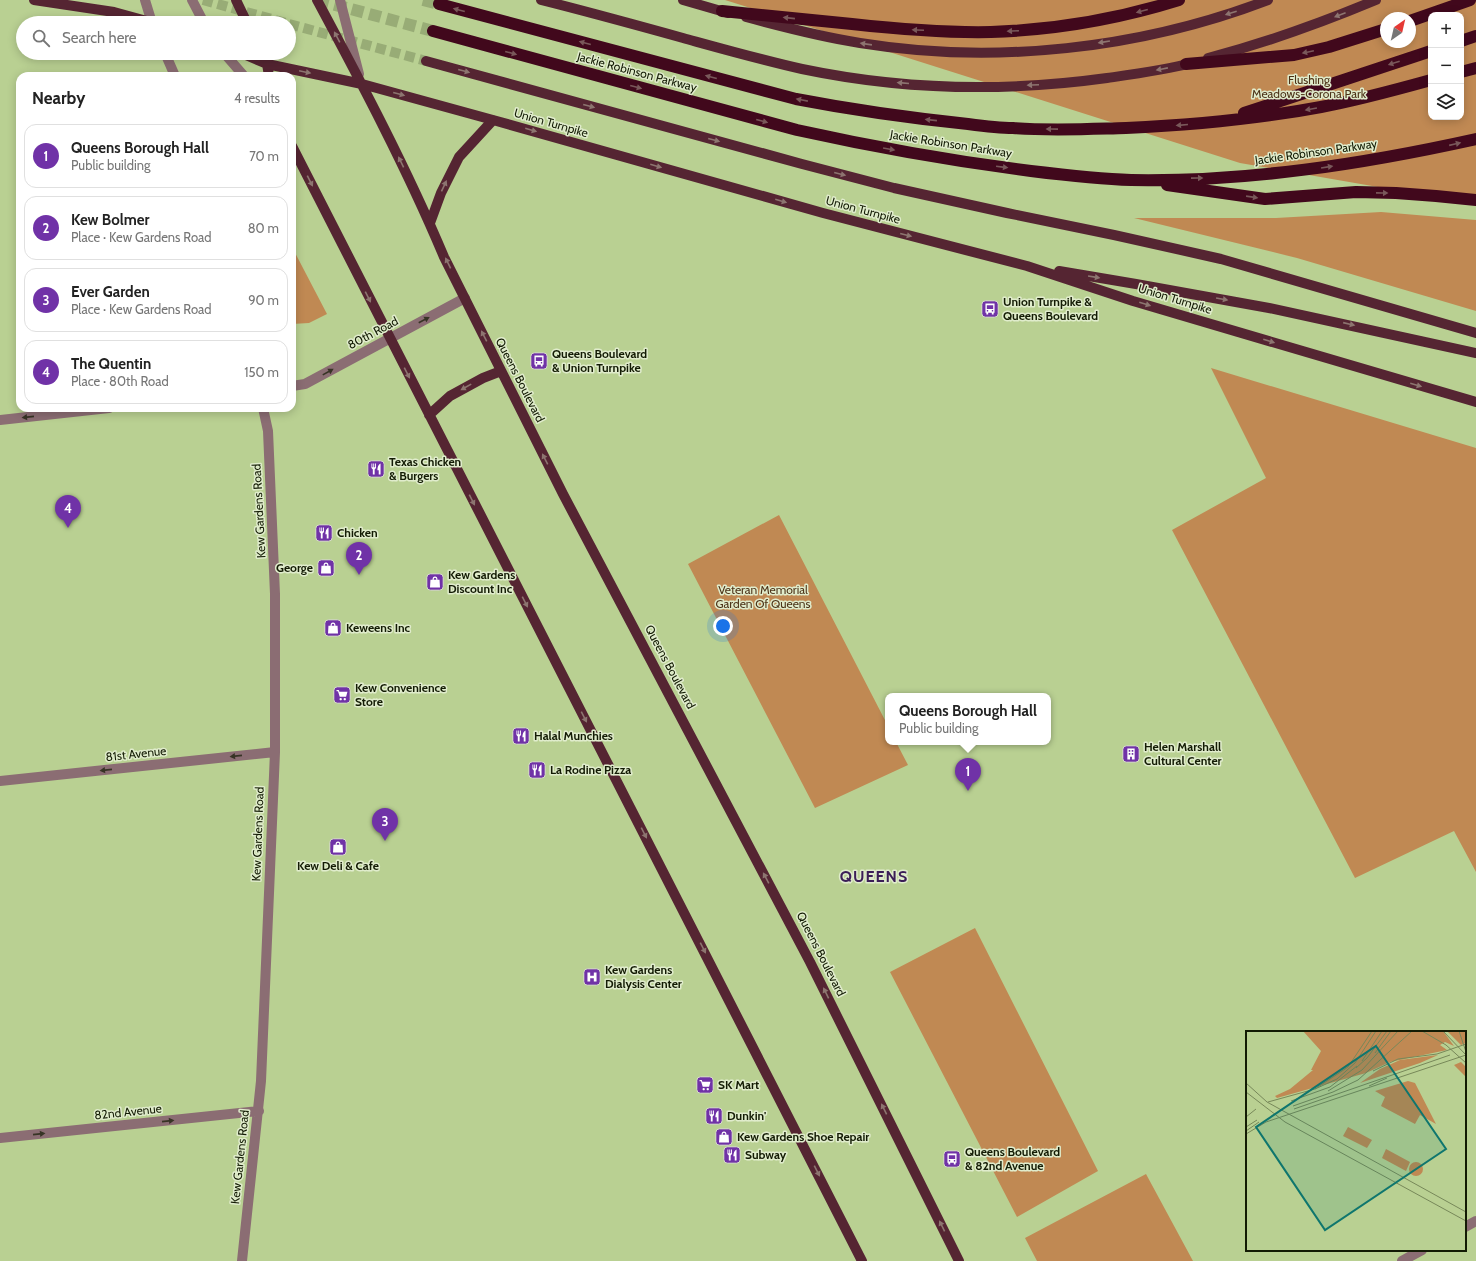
<!DOCTYPE html>
<html lang="en">
<head>
<meta charset="utf-8">
<style>
	:root { --surface:#fff; --page:#f6f6f6; --text:#222; --muted:#767676; --line:#e0e0e0; --accent:#7032a7 }
	body { margin:0; font-family:Cabin,sans-serif; background:var(--page); color:var(--text) }
	.controls { position:absolute; right:12px; top:12px; display:grid; overflow:hidden; border-radius:8px; box-shadow:0 2px 10px #0003 }
	.controls button { width:36px; height:36px; display:grid; place-items:center; padding:0; border:0; border-bottom:1px solid var(--line); background:var(--surface); color:var(--text); font:20px sans-serif }
	.compass { position:absolute; left:1380px; top:12px; width:36px; height:36px; border-radius:50%; background:var(--surface); box-shadow:0 2px 10px #0003; rotate:34deg }
	.you { position:absolute; left:723px; top:626px; width:14px; height:14px; margin:-10px; border:3px solid #fff; border-radius:50%; background:#1a73e8; box-shadow:0 0 0 6px #1a73e833 }
	.badge { display:grid; place-items:center; width:26px; height:26px; border-radius:50%; background:var(--accent); color:#fff; font-size:13px; font-weight:700 }
	.pin { position:absolute; translate:-50% -33px; filter:drop-shadow(0 1px 2px #0008) }
	.pin::after { content:''; position:absolute; top:21px; width:14px; height:12px; background:inherit; clip-path:polygon(0 0,100% 0,50% 100%) }
	.popup { position:absolute; left:885px; top:693px; width:166px; height:52px; box-sizing:border-box; display:grid; place-content:center; border-radius:8px; background:var(--surface); filter:drop-shadow(0 1px 3px #0005); font-size:13px; white-space:nowrap; color:var(--muted) }
	.popup b { font-size:15px; color:var(--text) }
	.popup::after { content:''; position:absolute; left:50%; top:100%; margin-left:-8px; border:8px solid transparent; border-top-color:var(--surface) }
	.list { margin:0; padding:0; list-style:none }
	h2 { display:flex; justify-content:space-between; align-items:center; height:52px; margin:0; padding:0 16px; font-size:17px }
	h2 small { font-size:13px; font-weight:400; color:var(--muted) }
	.list li { display:grid; grid-template-columns:26px 1fr auto; gap:12px; align-items:center; box-sizing:border-box; height:64px; margin:0 8px 8px; padding:0 8px; border:1px solid var(--line); border-radius:12px }
	.list b { display:block; font-size:15px; white-space:nowrap }
	.list p { margin:0; font-size:13px; white-space:nowrap; color:var(--muted) }
	.list em { font-size:13px; font-style:normal; color:var(--muted) }
	.icon { flex:none; width:22px; height:22px; fill:none; stroke:currentColor; stroke-width:2; stroke-linecap:round; stroke-linejoin:round }
	.map { position:relative; flex:none; width:1476px; height:1261px; overflow:hidden }
	.search { position:absolute; background:var(--surface); box-shadow:0 2px 10px #0003; left:16px; top:16px; width:280px; height:44px; display:flex; align-items:center; gap:10px; box-sizing:border-box; padding:0 14px; border-radius:22px; color:var(--muted); font-size:15px }
	.panel { position:absolute; background:var(--surface); box-shadow:0 2px 10px #0003; left:16px; top:72px; width:280px; height:340px; border-radius:12px }
	.map>svg:first-child { display:block }
	.green { fill:#c08953; fill-rule:evenodd }
	.lines { fill:none; stroke-linecap:round; stroke-linejoin:round }
	.major-tunnel { stroke:#98ac76; stroke-width:10; stroke-dasharray:10 5; stroke-linecap:butt }
	.highway-tunnel { stroke:#98ac76; stroke-width:12; stroke-dasharray:12 6; stroke-linecap:butt }
	.minor { stroke:#8b6d73; stroke-width:10 }
	.major { stroke:#552532; stroke-width:10 }
	.highway { stroke:#41081c; stroke-width:12 }
	.oneway { fill:#79585a }
	.oneway2 { fill:#8d7570 }
	.oneway3 { fill:#373425 }
	.labels { text-anchor:middle; stroke-width:3; stroke-linejoin:round; paint-order:stroke }
	.street-label { font-size:12px; fill:#131b04; stroke:#e0eccc }
	.park-label { font-size:12px; fill:#4d3318; stroke:#e0eccc }
	.poi-label { font-size:12px; font-weight:bold; fill:#131b04; stroke:#e0eccc; text-anchor:start }
	.district-label { font-size:16px; font-weight:bold; letter-spacing:1px; fill:#3b1e57; stroke:#e0eccc }
	.inset-road { fill:none; stroke:#778859; stroke-width:1 }
	.view { fill:#0f766e; fill-opacity:0.15; stroke:#0f766e; stroke-width:2 }
	.inset-edge { fill:none; stroke:#131b04; stroke-width:2 }
</style>
</head>
<body>
<div class="map">
<svg width="1476" height="1261" viewBox="0 0 1476 1261">
	<rect width="100%" height="100%" fill="#b9d092"/>
	<path class="green" d="M725 0H1476V204L1240 163ZM1431 15H1461V117H1431ZM1386 18H1410V42H1386Z
		M1381 212 1476 220V311L1297 258 1134 218H1276Z
		M292 247 327 314 309 323 292 324Z
		M1211 368 1476 448V872L1454 831 1355 878 1172 530 1266 478Z
		M779 515 888 726V742H896L908 765 815 808 688 564Z
		M975 928 1098 1171 1017 1217 890 972Z
		M1146 1174 1193 1261H1037L1025 1238Z"/>
	<g class="lines">
		<path class="major-tunnel" d="M203 0 286 23
			M289 24 426 61"/>
		<path class="highway-tunnel" d="M317 0 433 31
			M423 0 439 4"/>
		<path class="minor" d="M145 0 152 23
			M192 0 204 23
			M340 0 359 74
			M165 53 175 76
			M224 53 244 76
			M292 386 305 384 465 298
			M0 420 109 408
			M0 781 275 752
			M0 1138 259 1111
			M1465 1227 1476 1221
			M242 1261 261 1081 275 752V594L268 431 263 408
			M1402 1261 1422 1250"/>
		<path class="major" d="M34 0 114 12 154 23
			M236 0 247 23
			M317 0C362 84 407 169 444 257L563 494 810 962 959 1261
			M541 0C589 12 636 25 683 38 723 49 762 60 802 69 902 90 1006 92 1107 78 1135 74 1165 70 1192 63
			M683 0 728 13
			M746 17C783 27 822 37 860 43 995 65 1140 49 1268 0
			M241 53 267 64 362 84 493 120 823 213 1027 266 1133 301 1476 402
			M261 53 267 64 269 76
			M1208 58C1265 43 1321 23 1376 0
			M426 61 802 164 894 188 1007 213 1114 235 1221 259 1476 333
			M292 146C481 518 674 888 862 1261
			M430 223 441 193 459 157 493 120
			M1059 271 1136 284 1269 308 1476 353
			M429 415 450 396 483 378 501 371"/>
		<path class="highway" d="M439 4 796 99C853 110 910 118 968 124 983 126 998 128 1013 128 1050 131 1088 129 1126 128 1191 125 1257 119 1321 107 1359 100 1395 90 1431 80
			M722 11C765 15 808 20 852 24 898 29 945 33 991 32 1055 30 1118 19 1179 0
			M1410 21 1470 0
			M433 31 797 130C874 147 952 161 1031 171 1064 175 1098 179 1131 180 1247 182 1363 164 1476 139
			M1461 41 1476 36
			M1186 64 1294 55 1329 47 1386 29
			M1461 72 1476 68
			M1244 113 1431 51
			M1167 185 1265 199 1356 192 1396 193 1436 196 1476 200"/>
	</g>
	<defs><path id="oneway-solid" d="M-6-.8H1V-3.2L6.5 0L1 3.2V.8H-6Z"/></defs>
	<g class="oneway">
		<use href="#oneway-solid" transform="translate(459 10) rotate(-165)"/>
		<use href="#oneway-solid" transform="translate(1142 11) rotate(165)"/>
		<use href="#oneway-solid" transform="translate(789 18) rotate(-174)"/>
		<use href="#oneway-solid" transform="translate(918 30) rotate(-178)"/>
		<use href="#oneway-solid" transform="translate(1013 31) rotate(177)"/>
		<use href="#oneway-solid" transform="translate(585 43) rotate(-165)"/>
		<use href="#oneway-solid" transform="translate(1308 52) rotate(168)"/>
		<use href="#oneway-solid" transform="translate(511 53) rotate(15)"/>
		<use href="#oneway-solid" transform="translate(1394 63) rotate(162)"/>
		<use href="#oneway-solid" transform="translate(711 77) rotate(-165)"/>
		<use href="#oneway-solid" transform="translate(636 87) rotate(15)"/>
		<use href="#oneway-solid" transform="translate(802 100) rotate(-169)"/>
		<use href="#oneway-solid" transform="translate(1311 109) rotate(170)"/>
		<use href="#oneway-solid" transform="translate(931 120) rotate(-174)"/>
		<use href="#oneway-solid" transform="translate(762 121) rotate(15)"/>
		<use href="#oneway-solid" transform="translate(1182 125) rotate(175)"/>
		<use href="#oneway-solid" transform="translate(1052 129) rotate(-179)"/>
		<use href="#oneway-solid" transform="translate(1455 144) rotate(-13)"/>
		<use href="#oneway-solid" transform="translate(889 149) rotate(10)"/>
		<use href="#oneway-solid" transform="translate(1002 167) rotate(7)"/>
		<use href="#oneway-solid" transform="translate(1327 167) rotate(-9)"/>
		<use href="#oneway-solid" transform="translate(1197 178) rotate(-1)"/>
		<use href="#oneway-solid" transform="translate(1382 193) rotate(1)"/>
		<use href="#oneway-solid" transform="translate(1252 197) rotate(8)"/>
	</g>
	<g class="oneway2">
		<use href="#oneway-solid" transform="translate(1231 13) rotate(162)"/>
		<use href="#oneway-solid" transform="translate(1340 15) rotate(159)"/>
		<use href="#oneway-solid" transform="translate(337 37) rotate(-118)"/>
		<use href="#oneway-solid" transform="translate(1104 42) rotate(171)"/>
		<use href="#oneway-solid" transform="translate(866 44) rotate(-172)"/>
		<use href="#oneway-solid" transform="translate(1162 69) rotate(169)"/>
		<use href="#oneway-solid" transform="translate(464 71) rotate(15)"/>
		<use href="#oneway-solid" transform="translate(305 72) rotate(12)"/>
		<use href="#oneway-solid" transform="translate(903 83) rotate(-175)"/>
		<use href="#oneway-solid" transform="translate(1033 85) rotate(177)"/>
		<use href="#oneway-solid" transform="translate(399 94) rotate(15)"/>
		<use href="#oneway-solid" transform="translate(589 106) rotate(15)"/>
		<use href="#oneway-solid" transform="translate(531 130) rotate(16)"/>
		<use href="#oneway-solid" transform="translate(714 140) rotate(15)"/>
		<use href="#oneway-solid" transform="translate(401 162) rotate(-116)"/>
		<use href="#oneway-solid" transform="translate(656 166) rotate(16)"/>
		<use href="#oneway-solid" transform="translate(840 174) rotate(14)"/>
		<use href="#oneway-solid" transform="translate(310 181) rotate(63)"/>
		<use href="#oneway-solid" transform="translate(444 186) rotate(-65)"/>
		<use href="#oneway-solid" transform="translate(781 201) rotate(16)"/>
		<use href="#oneway-solid" transform="translate(906 235) rotate(14)"/>
		<use href="#oneway-solid" transform="translate(448 263) rotate(-116)"/>
		<use href="#oneway-solid" transform="translate(1094 277) rotate(9)"/>
		<use href="#oneway-solid" transform="translate(368 297) rotate(63)"/>
		<use href="#oneway-solid" transform="translate(1222 299) rotate(10)"/>
		<use href="#oneway-solid" transform="translate(1145 304) rotate(17)"/>
		<use href="#oneway-solid" transform="translate(1349 324) rotate(13)"/>
		<use href="#oneway-solid" transform="translate(484 336) rotate(-117)"/>
		<use href="#oneway-solid" transform="translate(1269 341) rotate(17)"/>
		<use href="#oneway-solid" transform="translate(407 373) rotate(63)"/>
		<use href="#oneway-solid" transform="translate(1416 385) rotate(16)"/>
		<use href="#oneway-solid" transform="translate(466 387) rotate(151)"/>
		<use href="#oneway-solid" transform="translate(545 459) rotate(-117)"/>
		<use href="#oneway-solid" transform="translate(472 500) rotate(63)"/>
		<use href="#oneway-solid" transform="translate(525 602) rotate(63)"/>
		<use href="#oneway-solid" transform="translate(584 717) rotate(63)"/>
		<use href="#oneway-solid" transform="translate(644 833) rotate(63)"/>
		<use href="#oneway-solid" transform="translate(766 878) rotate(-118)"/>
		<use href="#oneway-solid" transform="translate(703 948) rotate(63)"/>
		<use href="#oneway-solid" transform="translate(826 993) rotate(-116)"/>
		<use href="#oneway-solid" transform="translate(884 1109) rotate(-116)"/>
		<use href="#oneway-solid" transform="translate(817 1171) rotate(63)"/>
		<use href="#oneway-solid" transform="translate(942 1226) rotate(-116)"/>
	</g>
	<g class="oneway3">
		<use href="#oneway-solid" transform="translate(424 320) rotate(-28)"/>
		<use href="#oneway-solid" transform="translate(328 372) rotate(-29)"/>
		<use href="#oneway-solid" transform="translate(28 417) rotate(174)"/>
		<use href="#oneway-solid" transform="translate(236 756) rotate(174)"/>
		<use href="#oneway-solid" transform="translate(106 770) rotate(174)"/>
		<use href="#oneway-solid" transform="translate(168 1121) rotate(-6)"/>
		<use href="#oneway-solid" transform="translate(39 1134) rotate(-6)"/>
	</g>
	<defs>
		<symbol id="bus-square" viewBox="-11 -11 22 22"><rect x="-9" y="-9" width="18" height="18" rx="4" fill="#7032a7" stroke="#e0eccc"/><path d="M-5-6H5V4H4V6H2V4H-2V6H-4V4H-5ZM-3.5-4V0h7V-4ZM-3.5 1.2v1.5H-2V1.2ZM2 1.2v1.5H3.5V1.2Z" fill="#fff"/></symbol>
		<symbol id="restaurant-square" viewBox="-11 -11 22 22"><rect x="-9" y="-9" width="18" height="18" rx="4" fill="#7032a7" stroke="#e0eccc"/><path d="M-5-6h1v4h1v-4h1v4h1v-4h1v5L-1.5 .5V6h-2V.5L-5-1ZM5-6V6H3V1.5H1.5Q1.5-4 5-6Z" fill="#fff"/></symbol>
		<symbol id="shop-square" viewBox="-11 -11 22 22"><rect x="-9" y="-9" width="18" height="18" rx="4" fill="#7032a7" stroke="#e0eccc"/><path d="M-5-2.5h2.3a2.7 3.5 0 0 1 5.4 0H5L5.5 6h-11ZM-1.5-2.5h3a1.5 2.3 0 0 0-3 0Z" fill="#fff"/></symbol>
		<symbol id="supermarket-square" viewBox="-11 -11 22 22"><rect x="-9" y="-9" width="18" height="18" rx="4" fill="#7032a7" stroke="#e0eccc"/><path d="M-6-5.5h2.5l.6 2H6L4.5 2H-2.5L-4.4-4H-6ZM-1.5 3.2a1.3 1.3 0 1 0 .1 0ZM3 3.2a1.3 1.3 0 1 0 .1 0Z" fill="#fff"/></symbol>
		<symbol id="building-square" viewBox="-11 -11 22 22"><rect x="-9" y="-9" width="18" height="18" rx="4" fill="#7032a7" stroke="#e0eccc"/><path d="M-4-6H4V6H1V3H-1V6H-4ZM-2.5-4.3h1.7v1.8h-1.7ZM.8-4.3h1.7v1.8H.8ZM-2.5-1h1.7V.8h-1.7ZM.8-1h1.7V.8H.8Z" fill="#fff"/></symbol>
		<symbol id="hospital-square" viewBox="-11 -11 22 22"><rect x="-9" y="-9" width="18" height="18" rx="4" fill="#7032a7" stroke="#e0eccc"/><path d="M-5-5h3v3.5h4V-5h3V5h-3V1.5h-4V5h-3Z" fill="#fff"/></symbol>
	</defs>
	<g fill-rule="evenodd">
		<use href="#bus-square" x="980" y="299" width="20" height="20"/>
		<use href="#bus-square" x="529" y="351" width="20" height="20"/>
		<use href="#restaurant-square" x="366" y="459" width="20" height="20"/>
		<use href="#restaurant-square" x="314" y="523" width="20" height="20"/>
		<use href="#shop-square" x="316" y="558" width="20" height="20"/>
		<use href="#shop-square" x="425" y="572" width="20" height="20"/>
		<use href="#shop-square" x="323" y="618" width="20" height="20"/>
		<use href="#supermarket-square" x="332" y="685" width="20" height="20"/>
		<use href="#restaurant-square" x="511" y="726" width="20" height="20"/>
		<use href="#building-square" x="1121" y="744" width="20" height="20"/>
		<use href="#restaurant-square" x="527" y="760" width="20" height="20"/>
		<use href="#shop-square" x="328" y="837" width="20" height="20"/>
		<use href="#hospital-square" x="582" y="967" width="20" height="20"/>
		<use href="#supermarket-square" x="695" y="1075" width="20" height="20"/>
		<use href="#restaurant-square" x="704" y="1106" width="20" height="20"/>
		<use href="#shop-square" x="714" y="1127" width="20" height="20"/>
		<use href="#restaurant-square" x="722" y="1145" width="20" height="20"/>
		<use href="#bus-square" x="942" y="1149" width="20" height="20"/>
	</g>
	<g class="labels">
		<g class="street-label">
			<text transform="translate(637 72) rotate(15)" y="4">Jackie Robinson Parkway</text>
			<text transform="translate(551 123) rotate(16)" y="4">Union Turnpike</text>
			<text transform="translate(951 144) rotate(9)" y="4">Jackie Robinson Parkway</text>
			<text transform="translate(1316 152) rotate(-8)" y="4">Jackie Robinson Parkway</text>
			<text transform="translate(863 210) rotate(15)" y="4">Union Turnpike</text>
			<text transform="translate(1175 299) rotate(17)" y="4">Union Turnpike</text>
			<text transform="translate(373 333) rotate(-28)" y="4">80th Road</text>
			<text transform="translate(520 380) rotate(63)" y="4">Queens Boulevard</text>
			<text transform="translate(259 511) rotate(-93)" y="4">Kew Gardens Road</text>
			<text transform="translate(670 667) rotate(62)" y="4">Queens Boulevard</text>
			<text transform="translate(136 754) rotate(-6)" y="4">81st Avenue</text>
			<text transform="translate(258 834) rotate(-88)" y="4">Kew Gardens Road</text>
			<text transform="translate(821 954) rotate(63)" y="4">Queens Boulevard</text>
			<text transform="translate(128 1112) rotate(-6)" y="4">82nd Avenue</text>
			<text transform="translate(240 1157) rotate(-84)" y="4">Kew Gardens Road</text>
		</g>
		<g class="park-label">
			<text x="1309" y="84">Flushing<tspan x="1309" dy="14">Meadows-Corona Park</tspan></text>
			<text x="763" y="594">Veteran Memorial<tspan x="763" dy="14">Garden Of Queens</tspan></text>
		</g>
		<g class="poi-label">
			<text x="1003" y="306">Union Turnpike &amp;<tspan x="1003" dy="14">Queens Boulevard</tspan></text>
			<text x="552" y="358">Queens Boulevard<tspan x="552" dy="14">&amp; Union Turnpike</tspan></text>
			<text x="389" y="466">Texas Chicken<tspan x="389" dy="14">&amp; Burgers</tspan></text>
			<text x="337" y="537">Chicken</text>
			<text x="313" y="572" text-anchor="end">George</text>
			<text x="448" y="579">Kew Gardens<tspan x="448" dy="14">Discount Inc</tspan></text>
			<text x="346" y="632">Keweens Inc</text>
			<text x="355" y="692">Kew Convenience<tspan x="355" dy="14">Store</tspan></text>
			<text x="534" y="740">Halal Munchies</text>
			<text x="1144" y="751">Helen Marshall<tspan x="1144" dy="14">Cultural Center</tspan></text>
			<text x="550" y="774">La Rodine Pizza</text>
			<text x="338" y="870" text-anchor="middle">Kew Deli &amp; Cafe</text>
			<text x="605" y="974">Kew Gardens<tspan x="605" dy="14">Dialysis Center</tspan></text>
			<text x="718" y="1089">SK Mart</text>
			<text x="727" y="1120">Dunkin'</text>
			<text x="737" y="1141">Kew Gardens Shoe Repair</text>
			<text x="965" y="1156">Queens Boulevard<tspan x="965" dy="14">&amp; 82nd Avenue</tspan></text>
			<text x="745" y="1159">Subway</text>
		</g>
		<g class="district-label">
			<text x="874" y="882">QUEENS</text>
		</g>
	</g>
	<g transform="translate(1246 1031)">
		<rect width="220" height="220" fill="#b9d092"/>
		<path d="M57 0H197L208 15 199 11 194 14 201 19 144 31 120 42 31 67 29 65 44 58 67 39H65L75 20ZM201 0H220V12L215 14ZM192 24 174 32 114 52 134 38 154 29ZM215 31 220 36V46L208 34ZM162 50 169 52 190 93 174 84 169 93 135 75 139 66 129 60ZM102 96 126 109 121 117 97 105ZM140 118 164 131 160 140 136 127ZM163 138a7 7 0 1 1 14 0a7 7 0 1 1-14 0Z" fill="#c08953"/>
		<path class="inset-road" d="M176 0 200 14 220 32M197 0 220 24M213 0 220 21M129 22 145 0M116 30 136 0M110 37 121 27 141 0M127 40 152 28 191 23 220 13M0 52 21 71 220 181M123 55 141 47M69 58 102 36 126 0M82 60 116 39 152 0M0 61 39 91 220 190M45 70 84 56 111 35M22 71 69 58 91 48 109 32 130 0M47 75 87 61 112 49 166 0M48 78 204 24M0 86 10 78M0 96 11 89M0 100 13 91M0 103 20 91 220 24"/>
		<path class="view" d="M130 15 200 118 79 199 10 96Z"/>
		<rect width="220" height="220" class="inset-edge"/>
	</g>
</svg>
<div class="controls">
<button>+</button>
<button>−</button>
<button><svg class="icon" aria-label="layers" viewBox="0 0 24 24"><path d="M12 4l9 5-9 5-9-5zM3 14l9 5 9-5"/></svg></button>
</div>
<svg class="compass" viewBox="-18 -18 36 36"><path d="M0-13l5 13h-10z" fill="#e53935"/><path d="M0 13l5-13h-10z" fill="#767676"/></svg>
<div class="you"></div>
<div class="pin badge" style="left:968px;top:791px">1</div>
<div class="popup"><b>Queens Borough Hall</b>Public building</div>
<div class="pin badge" style="left:359px;top:575px">2</div>
<div class="pin badge" style="left:385px;top:841px">3</div>
<div class="pin badge" style="left:68px;top:528px">4</div>
<div class="search"><svg class="icon" aria-label="search" viewBox="0 0 24 24"><circle cx="10" cy="10" r="6"/><path d="M15 15l6 6"/></svg>Search here</div>
<section class="panel">
<h2>Nearby<small>4 results</small></h2>
<ul class="list">
<li><span class="badge">1</span><div><b>Queens Borough Hall</b><p>Public building</p></div><em>70 m</em></li>
<li><span class="badge">2</span><div><b>Kew Bolmer</b><p>Place · Kew Gardens Road</p></div><em>80 m</em></li>
<li><span class="badge">3</span><div><b>Ever Garden</b><p>Place · Kew Gardens Road</p></div><em>90 m</em></li>
<li><span class="badge">4</span><div><b>The Quentin</b><p>Place · 80th Road</p></div><em>150 m</em></li>
</ul>
</section>
</div>
</body>
</html>
